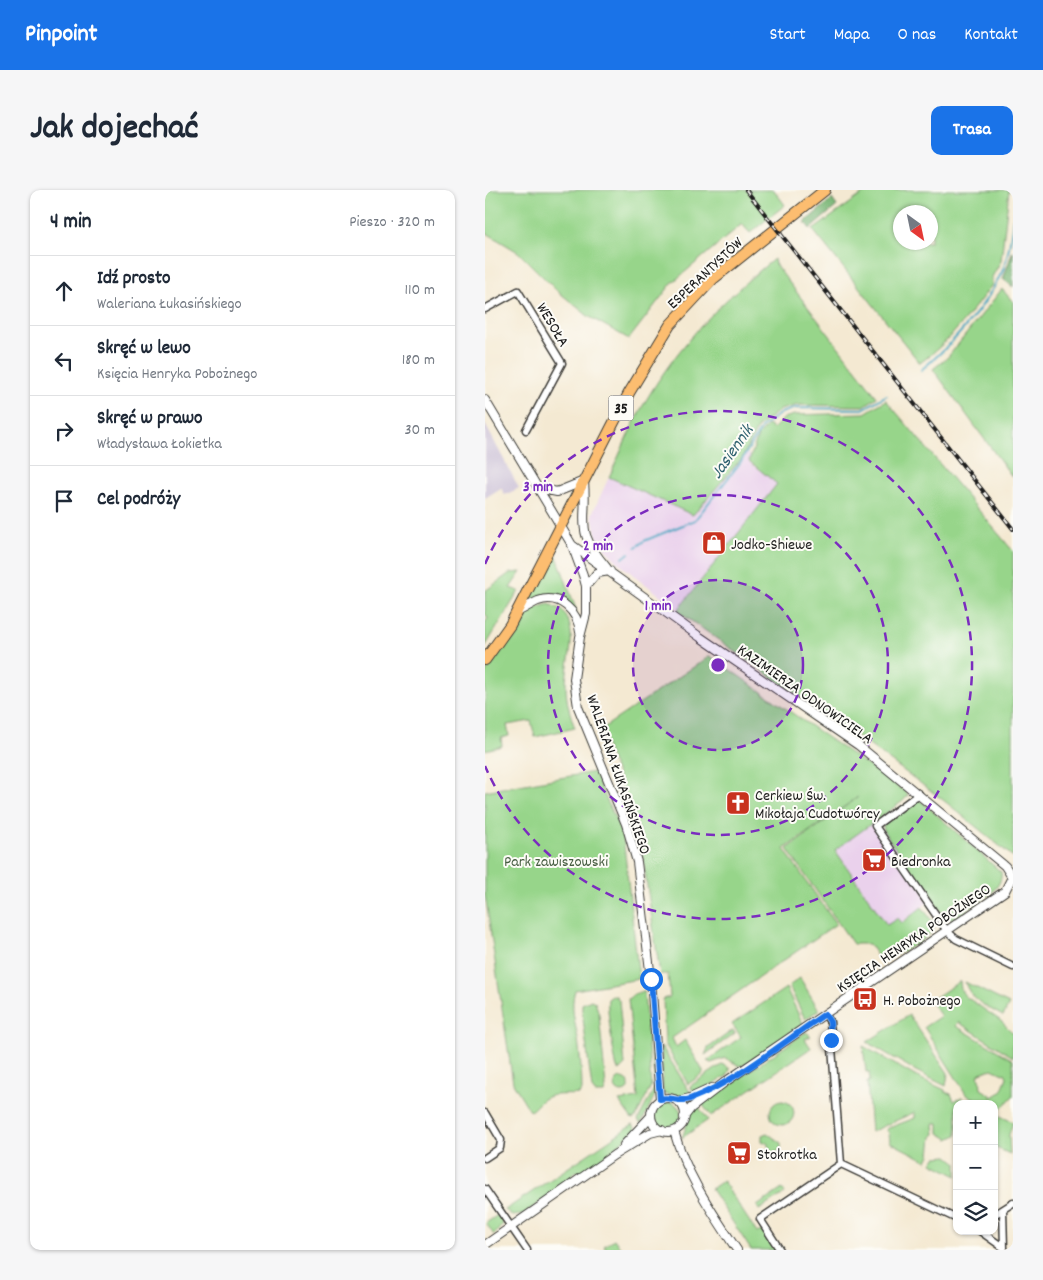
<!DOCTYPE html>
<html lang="pl">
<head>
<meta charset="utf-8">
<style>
	:root { --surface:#fff; --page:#f6f6f7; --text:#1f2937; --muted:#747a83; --line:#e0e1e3; --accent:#1a73e8 }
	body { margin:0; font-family:Dekko,sans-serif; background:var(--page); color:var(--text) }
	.controls { position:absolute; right:15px; bottom:15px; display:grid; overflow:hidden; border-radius:10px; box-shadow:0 1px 4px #0004 }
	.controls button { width:45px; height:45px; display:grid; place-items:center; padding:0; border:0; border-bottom:1px solid var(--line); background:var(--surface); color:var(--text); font:25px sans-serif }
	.compass { position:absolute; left:408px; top:15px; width:45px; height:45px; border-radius:50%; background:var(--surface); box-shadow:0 1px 4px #0004; rotate:147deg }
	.stop { position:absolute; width:15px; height:15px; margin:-11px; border:4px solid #1a73e8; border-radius:50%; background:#fff }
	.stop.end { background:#1a73e8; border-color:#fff; box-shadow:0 1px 5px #0008 }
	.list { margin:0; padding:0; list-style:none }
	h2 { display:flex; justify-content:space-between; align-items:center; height:65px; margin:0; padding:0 20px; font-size:21px }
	h2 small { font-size:16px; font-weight:400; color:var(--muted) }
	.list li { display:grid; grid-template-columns:32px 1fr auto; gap:15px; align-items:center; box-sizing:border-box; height:70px; padding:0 20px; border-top:1px solid var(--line) }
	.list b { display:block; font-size:19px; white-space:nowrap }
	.list p { margin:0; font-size:16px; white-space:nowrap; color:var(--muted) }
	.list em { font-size:16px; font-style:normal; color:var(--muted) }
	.icon { flex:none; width:28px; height:28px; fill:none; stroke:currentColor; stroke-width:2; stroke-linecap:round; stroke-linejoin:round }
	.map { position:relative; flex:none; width:528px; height:1060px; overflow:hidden; border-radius:10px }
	header { display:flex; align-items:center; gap:30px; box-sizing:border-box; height:70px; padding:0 25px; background:var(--accent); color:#fff }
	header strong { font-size:24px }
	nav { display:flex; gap:28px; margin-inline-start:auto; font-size:18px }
	.intro { display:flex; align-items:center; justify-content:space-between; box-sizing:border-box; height:120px; padding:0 30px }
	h1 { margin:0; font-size:35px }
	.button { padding:12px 22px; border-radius:10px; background:var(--accent); color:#fff; font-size:18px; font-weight:700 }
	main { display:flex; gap:30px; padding:0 30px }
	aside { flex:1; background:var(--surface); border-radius:10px; box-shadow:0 1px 4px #0004 }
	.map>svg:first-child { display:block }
	.built { fill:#ead1ec }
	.industrial { fill:#cabfd6 }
	.green { fill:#97d58a; stroke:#5a7853; fill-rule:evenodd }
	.forest { fill:#79b676; stroke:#4a6949 }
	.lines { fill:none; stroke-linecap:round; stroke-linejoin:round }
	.stream { stroke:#43a7c3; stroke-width:2 }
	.minor-casing { stroke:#3c3b37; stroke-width:9 }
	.tertiary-casing { stroke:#3c3b37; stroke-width:10 }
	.primary-casing { stroke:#3c3b37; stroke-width:12 }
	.minor { stroke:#fff; stroke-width:6 }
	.tertiary { stroke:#fff; stroke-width:8 }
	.primary { stroke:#fcbd6f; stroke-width:10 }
	.rail-casing { stroke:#1c1c1c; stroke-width:4 }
	.rail { stroke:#fdfcf7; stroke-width:2; stroke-dasharray:5.5; stroke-linecap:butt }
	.route { stroke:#1a73e8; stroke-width:6 }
	.ring { fill:none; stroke:#7b2cbf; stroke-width:2.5; stroke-dasharray:9 6 }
	.labels { text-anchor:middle; stroke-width:4; stroke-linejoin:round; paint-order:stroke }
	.shield { fill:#fdfcf7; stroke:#605f5e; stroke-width:1 }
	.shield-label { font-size:15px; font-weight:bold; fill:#1c1c1c }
	.street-label { font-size:16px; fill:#1c1c1c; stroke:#fdfcf7 }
	.poi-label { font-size:16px; fill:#1c1c1c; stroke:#fdfcf7; text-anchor:start }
	.park-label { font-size:16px; fill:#475d42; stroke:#fdfcf7 }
	.water-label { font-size:18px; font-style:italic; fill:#306270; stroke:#fdfcf7 }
	.centre { fill:#7b2cbf; stroke:#fdfcf7; stroke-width:2.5 }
	.ring-label { font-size:15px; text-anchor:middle; font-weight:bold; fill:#7b2cbf; stroke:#fdfcf7; stroke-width:4; stroke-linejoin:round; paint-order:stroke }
</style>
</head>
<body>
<header>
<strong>Pinpoint</strong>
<nav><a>Start</a><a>Mapa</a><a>O nas</a><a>Kontakt</a></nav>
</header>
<div class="intro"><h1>Jak dojechać</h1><a class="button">Trasa</a></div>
<main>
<aside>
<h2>4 min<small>Pieszo · 320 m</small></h2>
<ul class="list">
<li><svg class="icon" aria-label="ahead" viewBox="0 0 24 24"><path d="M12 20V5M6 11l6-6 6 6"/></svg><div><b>Idź prosto</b><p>Waleriana Łukasińskiego</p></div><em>110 m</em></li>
<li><svg class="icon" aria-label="left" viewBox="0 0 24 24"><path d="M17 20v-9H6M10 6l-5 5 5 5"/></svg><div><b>Skręć w lewo</b><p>Księcia Henryka Pobożnego</p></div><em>180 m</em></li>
<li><svg class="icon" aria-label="right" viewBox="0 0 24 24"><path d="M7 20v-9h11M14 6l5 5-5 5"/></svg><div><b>Skręć w prawo</b><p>Władysława Łokietka</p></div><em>30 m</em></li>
<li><svg class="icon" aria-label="arrive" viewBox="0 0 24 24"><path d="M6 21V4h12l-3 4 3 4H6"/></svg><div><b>Cel podróży</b></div></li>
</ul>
</aside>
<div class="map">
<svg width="528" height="1060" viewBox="0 0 528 1060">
	<rect width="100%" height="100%" fill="#fdfcf7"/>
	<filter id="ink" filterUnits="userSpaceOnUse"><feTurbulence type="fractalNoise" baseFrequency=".02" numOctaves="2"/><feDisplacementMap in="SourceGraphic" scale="10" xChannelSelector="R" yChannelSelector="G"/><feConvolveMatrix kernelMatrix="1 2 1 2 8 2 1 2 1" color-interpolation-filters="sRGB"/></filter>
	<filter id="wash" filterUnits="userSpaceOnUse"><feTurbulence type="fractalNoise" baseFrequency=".0096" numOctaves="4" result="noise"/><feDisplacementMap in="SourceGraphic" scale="20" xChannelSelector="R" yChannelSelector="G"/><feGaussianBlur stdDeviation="1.12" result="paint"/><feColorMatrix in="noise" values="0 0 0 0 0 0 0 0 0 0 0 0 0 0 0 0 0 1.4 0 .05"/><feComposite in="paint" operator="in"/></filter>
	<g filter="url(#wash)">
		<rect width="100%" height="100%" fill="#f4e9d2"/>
		<path class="built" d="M259 263 265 265 264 272 292 294 194 420 137 376 117 356 111 345 107 324 124 287 208 325Z
			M391 631 447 709 416 733 403 736 350 659Z"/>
		<path class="industrial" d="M0 234 34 298 20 305 16 298 0 308Z"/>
		<path class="green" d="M0 0H289L300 15 265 43 257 34 187 93 144 149 103 126 70 99 33 62 0 42Z
			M383 0H524L516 71 507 87V95C485 123 465 152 435 173L328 40ZM446 22V52H416V22Z
			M289 69 290 74 392 207 379 216 313 215 295 220 273 237 257 268 208 325 124 287C136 262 146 236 160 212 194 154 237 110 289 69Z
			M517 99 528 112V288L448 179 463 167Z
			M401 210 528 361V667L462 613 380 552 192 421 292 294 264 271 273 246 283 235 288 239 299 228 309 225 380 223Z
			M70 361 92 422C77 404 63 404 43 412Z
			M36 382 25 398 34 401 0 457V433L3 428 0 423V401L25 383Z
			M64 414 77 420C95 442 81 470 81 496 81 511 85 524 90 538L50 547 46 531 22 535 24 546 16 548 17 556 0 560V484L41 426 49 418Z
			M225 466 421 602 423 605 418 611 350 660 402 735 413 728 417 733 437 717 447 731 449 739C436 756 414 761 397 773L384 754H368L302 659 373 607 299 659 351 734 187 848 191 857 200 850 218 881V884L203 894 180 854 178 809 185 807 183 784H175L154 641 115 540Z
			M109 582 138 646 154 789 90 800C85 817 90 832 93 849 95 866 97 883 97 900L94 904C82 906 67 902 57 910 53 913 50 918 45 921L28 893 0 704V601Z
			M434 609 516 682C520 702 482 719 467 729L459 727 399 642 398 635Z
			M315 788 334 820 320 829 304 796Z
			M475 791 476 800 480 806 516 831 528 843V867L473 832 471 836 528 870V906L514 921 509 918V914H500L481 904 439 837 456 826 445 811ZM507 879 518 884 520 883 522 887 516 902 506 908V905L496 899 495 888 493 886 495 883Z
			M480 792 524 814 518 826C502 817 485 810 480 792Z
			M301 798 318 834 259 875 255 876 240 868 226 873 222 871 256 847 247 834Z
			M159 801 166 896 151 927 147 929 134 911 153 908 143 809 149 804Z
			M127 806H131L134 810 140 875 135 880 132 878C129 868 121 816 123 809Z
			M106 810 110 812 114 824 121 897 119 903H110L107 899 97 821V814Z
			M424 825 463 883 461 896 431 881 382 852Z
			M248 840 250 843 220 865 223 858Z
			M321 842 326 846 320 849 326 858 226 926 217 914Z
			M168 856 171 903 156 934 153 930 170 897 166 857Z
			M176 856 177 857 207 905 196 907 178 903Z
			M378 856 430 886 460 900V902L466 904 469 911 477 907 479 914H472V945L464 949 454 943V934H449L450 944 447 947 445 965 442 971 405 952 404 943 401 939 430 928V922L386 942 382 892 385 891 384 882H381Z
			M238 874 245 879 242 886 210 904 205 896Z
			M130 895a7 7 0 1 1 14 0a7 7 0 1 1-14 0Z
			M285 923a12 12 0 1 1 24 0a12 12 0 1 1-24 0Z
			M170 925a13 13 0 1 1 26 0a13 13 0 1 1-26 0Z
			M213 916 223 930 197 948 206 922Z
			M515 926 528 932 524 945 525 964 509 957V929Z
			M148 934 151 939 113 973 96 984 91 981 87 984 86 991 37 1025 27 1026 20 1020Z
			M282 943 296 953V959L292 962H286L282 953 277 951V945Z
			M463 966 472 973V986L447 973 451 967Z
			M238 991 272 1043 278 1040 291 1060H266L226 999Z
			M297 999 300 1003 274 1020 272 1016Z
			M14 1024 18 1034 9 1045 1 1033Z
			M129 1049 137 1060H122L119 1056Z"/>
		<path class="forest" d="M347 9 352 16 325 39 320 32Z
			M528 60V97L518 89Z"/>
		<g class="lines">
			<path class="stream" d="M436 180C466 156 500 118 517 82 524 65 526 46 528 29
				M151 357 159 351 210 330 255 273 277 237 296 223 311 218 378 219 402 205
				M138 368 144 363"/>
		</g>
	</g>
	<g filter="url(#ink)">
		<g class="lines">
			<defs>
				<path id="minor" d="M0 119 33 101 77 173 41 240
					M434 604 390 636 462 741 471 749 528 777
					M340 824 345 832 356 974 472 1029
					M0 923 16 950 15 958 0 968
					M0 999 42 1060
					M509 1025 528 1013
					M495 1041 519 1058 518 1020
					M295 1060 275 1029 356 974"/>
				<path id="tertiary" d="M0 210 87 355 98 385 101 396V424L95 447 89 489 93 517 141 634 152 672 166 789 175 909
					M53 298 72 302 99 291C103 335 88 338 122 378
					M87 355 215 447 373 555 520 676 527 687 520 701 240 892 206 918 199 927
					M101 396 112 383 125 381
					M32 422C39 419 46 414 53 411 75 403 93 422 95 442
					M166 925a17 17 0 1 1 34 0a17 17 0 1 1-34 0Z
					M192 911 205 908 227 898
					M189 941C201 985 227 1022 252 1060
					M139 955 166 926
					M0 1055 129 965 165 943 177 940"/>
				<path id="primary" d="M0 470 25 435 144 203 185 135 228 89 340 0"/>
			</defs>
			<use href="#minor" class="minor-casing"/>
			<use href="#tertiary" class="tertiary-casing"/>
			<use href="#primary" class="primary-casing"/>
			<use href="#minor" class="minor"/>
			<use href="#tertiary" class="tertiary"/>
			<use href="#primary" class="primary"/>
			<defs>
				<path id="rail" d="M261 0 528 339"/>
			</defs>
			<use href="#rail" class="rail-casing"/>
			<use href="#rail" class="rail"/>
		</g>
	</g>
	<g class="lines" filter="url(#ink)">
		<path class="route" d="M166 789 175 909C186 906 194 913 205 909 254 890 297 853 340 824L345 832 346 850"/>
	</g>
	<circle cx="233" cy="475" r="85" fill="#7b2cbf" fill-opacity=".12"/>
	<g class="ring">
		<circle cx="233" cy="475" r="85"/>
		<circle cx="233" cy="475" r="170"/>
		<path d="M0 374A254 254 0 1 1 0 576"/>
	</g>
	<defs>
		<symbol id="shop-square" viewBox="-11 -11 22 22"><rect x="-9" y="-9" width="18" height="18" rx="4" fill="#c8321e" stroke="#fdfcf7"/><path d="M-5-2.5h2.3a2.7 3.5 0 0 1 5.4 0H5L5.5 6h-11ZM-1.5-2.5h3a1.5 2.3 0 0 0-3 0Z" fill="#fff"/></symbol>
		<symbol id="church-square" viewBox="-11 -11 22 22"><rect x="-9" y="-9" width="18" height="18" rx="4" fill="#c8321e" stroke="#fdfcf7"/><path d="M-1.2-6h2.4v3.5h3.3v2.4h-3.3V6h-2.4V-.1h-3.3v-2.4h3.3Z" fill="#fff"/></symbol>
		<symbol id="supermarket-square" viewBox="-11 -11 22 22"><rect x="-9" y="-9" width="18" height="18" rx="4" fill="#c8321e" stroke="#fdfcf7"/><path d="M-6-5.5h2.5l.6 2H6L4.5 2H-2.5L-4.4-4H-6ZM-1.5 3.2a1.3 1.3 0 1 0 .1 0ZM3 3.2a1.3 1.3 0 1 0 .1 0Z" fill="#fff"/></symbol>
		<symbol id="bus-square" viewBox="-11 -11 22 22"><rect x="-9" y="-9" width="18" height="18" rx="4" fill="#c8321e" stroke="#fdfcf7"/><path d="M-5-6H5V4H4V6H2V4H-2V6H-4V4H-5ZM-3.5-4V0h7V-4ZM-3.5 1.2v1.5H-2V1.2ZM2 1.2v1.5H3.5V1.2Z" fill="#fff"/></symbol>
	</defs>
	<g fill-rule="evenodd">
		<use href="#shop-square" x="215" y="339" width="28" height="28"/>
		<use href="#church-square" x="239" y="599" width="28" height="28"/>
		<use href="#supermarket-square" x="375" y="656" width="28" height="28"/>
		<use href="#bus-square" x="366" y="795" width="28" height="28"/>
		<use href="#supermarket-square" x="240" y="949" width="28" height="28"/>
	</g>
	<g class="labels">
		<rect class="shield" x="123.5" y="205.5" width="25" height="25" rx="4"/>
		<g class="shield-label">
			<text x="136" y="223">35</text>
		</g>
		<g class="street-label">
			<text transform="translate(219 82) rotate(-43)" y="6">ESPERANTYSTÓW</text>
			<text transform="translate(69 134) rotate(59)" y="6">WESOŁA</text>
			<text transform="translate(321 503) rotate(35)" y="6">KAZIMIERZA ODNOWICIELA</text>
			<text transform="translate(135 584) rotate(71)" y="6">WALERIANA ŁUKASIŃSKIEGO</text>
			<text transform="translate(428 747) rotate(-34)" y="6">KSIĘCIA HENRYKA POBOŻNEGO</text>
		</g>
		<g class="poi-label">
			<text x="246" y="359">Jodko-Shiewe</text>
			<text x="270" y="610">Cerkiew Św.<tspan x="270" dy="18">Mikołaja Cudotwórcy</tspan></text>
			<text x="406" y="676">Biedronka</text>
			<text x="398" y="815">H. Pobożnego</text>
			<text x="272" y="969">Stokrotka</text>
		</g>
		<g class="park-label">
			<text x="71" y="676">Park zawiszowski</text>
		</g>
		<g class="water-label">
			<text transform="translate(246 261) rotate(-55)" y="6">Jasiennik</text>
		</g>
	</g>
	<circle cx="233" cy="475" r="8" class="centre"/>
	<g class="ring-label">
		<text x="53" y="301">3 min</text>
		<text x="113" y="360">2 min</text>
		<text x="173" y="420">1 min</text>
	</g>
</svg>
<div class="controls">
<button>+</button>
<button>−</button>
<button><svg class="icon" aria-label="layers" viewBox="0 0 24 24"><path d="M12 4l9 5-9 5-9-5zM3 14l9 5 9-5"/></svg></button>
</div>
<svg class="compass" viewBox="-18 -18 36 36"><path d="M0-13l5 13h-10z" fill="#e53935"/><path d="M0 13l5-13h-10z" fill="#747a83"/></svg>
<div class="stop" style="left:166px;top:789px"></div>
<div class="stop end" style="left:346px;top:850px"></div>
</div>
</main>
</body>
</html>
